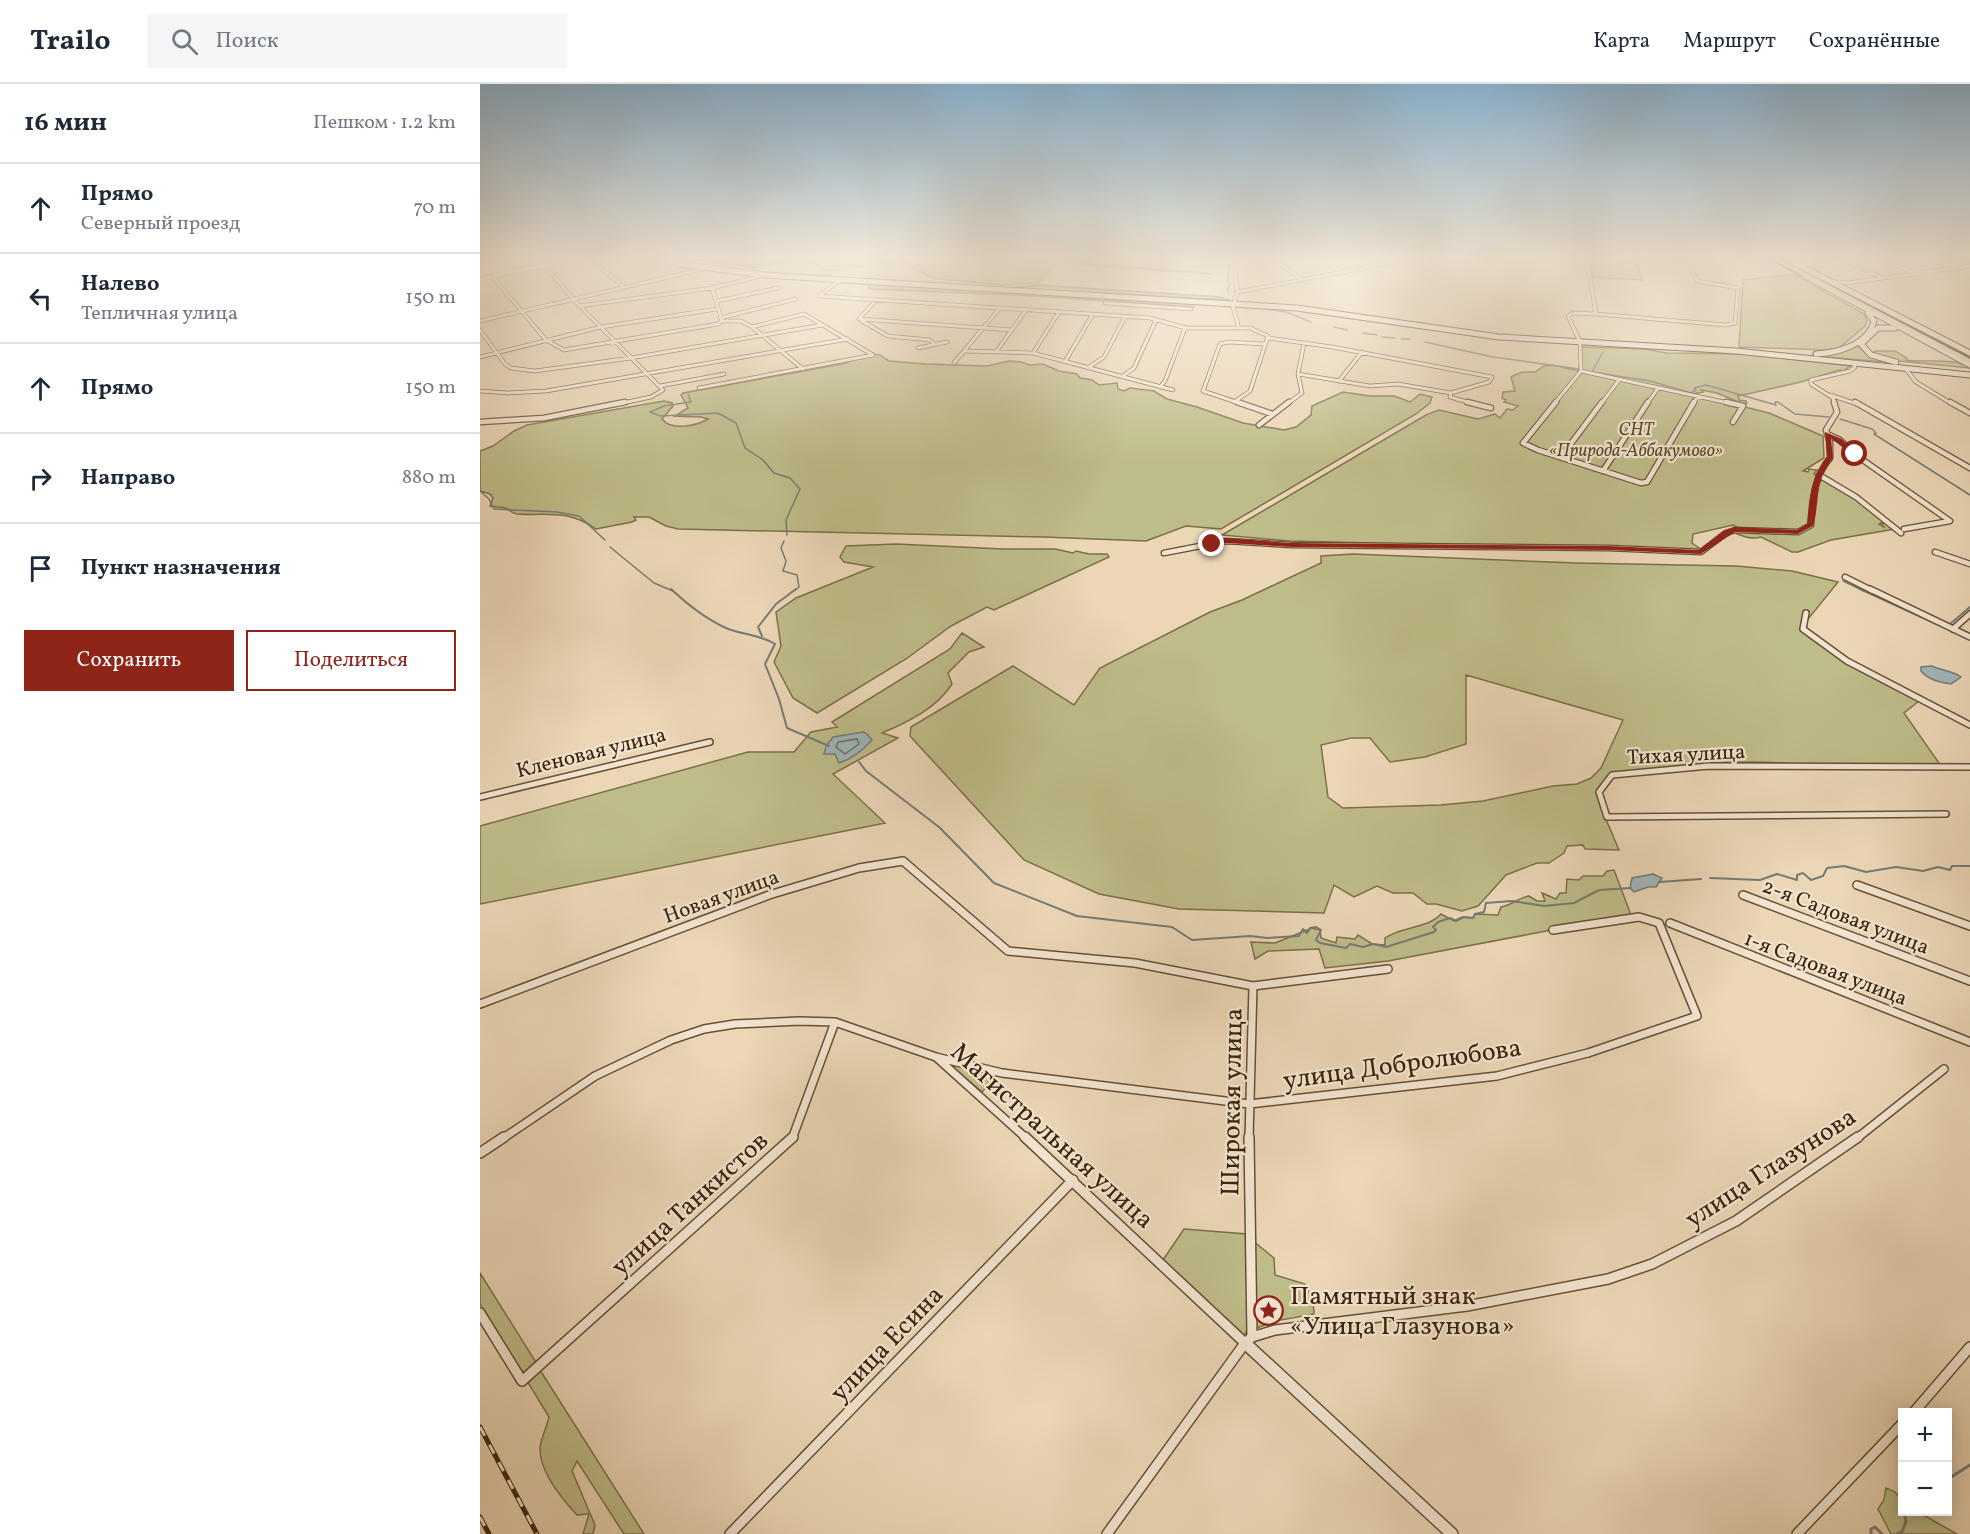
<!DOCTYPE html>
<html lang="ru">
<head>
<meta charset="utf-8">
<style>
	:root { --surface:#fff; --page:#f6f6f7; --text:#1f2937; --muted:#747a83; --line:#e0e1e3; --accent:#8f2418 }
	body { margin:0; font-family:Vollkorn,serif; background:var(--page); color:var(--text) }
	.controls { position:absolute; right:18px; bottom:18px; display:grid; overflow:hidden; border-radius:0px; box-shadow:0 3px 15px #0003 }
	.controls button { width:54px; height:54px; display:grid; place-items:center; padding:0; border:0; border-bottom:2px solid var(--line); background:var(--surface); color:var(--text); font:30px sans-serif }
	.stop { position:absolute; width:18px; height:18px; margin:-14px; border:4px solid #8f2418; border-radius:50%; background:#fff }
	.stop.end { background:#8f2418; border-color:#fff; box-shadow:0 2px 6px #0008 }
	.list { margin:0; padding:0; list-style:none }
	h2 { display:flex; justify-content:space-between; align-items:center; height:78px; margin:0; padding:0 24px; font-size:26px }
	h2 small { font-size:20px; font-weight:400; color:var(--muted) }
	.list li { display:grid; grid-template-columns:39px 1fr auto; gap:18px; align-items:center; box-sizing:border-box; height:90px; padding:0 24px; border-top:2px solid var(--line) }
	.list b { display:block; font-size:22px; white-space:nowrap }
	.list p { margin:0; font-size:20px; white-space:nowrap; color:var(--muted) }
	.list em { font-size:20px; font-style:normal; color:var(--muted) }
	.actions { display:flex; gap:12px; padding:18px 24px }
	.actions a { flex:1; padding:14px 0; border:2px solid var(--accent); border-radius:0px; text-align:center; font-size:21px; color:var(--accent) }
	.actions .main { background:var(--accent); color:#fff }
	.icon { flex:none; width:33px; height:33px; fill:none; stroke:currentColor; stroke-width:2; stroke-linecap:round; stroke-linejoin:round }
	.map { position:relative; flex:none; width:1490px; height:1450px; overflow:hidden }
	header { display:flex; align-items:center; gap:36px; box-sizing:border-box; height:84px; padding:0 30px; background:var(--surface); border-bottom:2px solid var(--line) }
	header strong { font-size:28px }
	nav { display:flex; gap:33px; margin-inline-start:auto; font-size:21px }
	.search { width:420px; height:54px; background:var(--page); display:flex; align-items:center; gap:15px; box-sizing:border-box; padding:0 21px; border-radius:0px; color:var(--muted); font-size:22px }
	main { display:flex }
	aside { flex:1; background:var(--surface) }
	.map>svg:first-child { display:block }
	.green { fill:#bebc89; stroke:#7c704a; stroke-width:1.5; fill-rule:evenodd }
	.water { fill:#9eb6b9; stroke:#767b73; stroke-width:1.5 }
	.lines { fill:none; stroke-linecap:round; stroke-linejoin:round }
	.shore { stroke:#6c6c62; stroke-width:1.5 }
	.stream-far2 { stroke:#767b73; stroke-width:1.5 }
	.stream-far1 { stroke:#767b73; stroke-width:2 }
	.stream { stroke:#767b73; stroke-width:3 }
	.minor-far4-casing { stroke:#675035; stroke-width:4.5 }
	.minor-far3-casing { stroke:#675035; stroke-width:7 }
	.minor-far2-casing { stroke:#675035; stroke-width:8 }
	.minor-far1-casing { stroke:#675035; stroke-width:10 }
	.minor-casing { stroke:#675035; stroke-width:12 }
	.tertiary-far1-casing { stroke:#675035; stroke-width:5 }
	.tertiary-casing { stroke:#675035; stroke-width:14 }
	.secondary-casing { stroke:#3b230a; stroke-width:7 }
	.trunk-casing { stroke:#3b230a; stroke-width:4 }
	.minor-far4 { stroke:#f2e4d0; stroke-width:3 }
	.minor-far3 { stroke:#f2e4d0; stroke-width:4.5 }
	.minor-far2 { stroke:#f2e4d0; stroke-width:5 }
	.minor-far1 { stroke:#f2e4d0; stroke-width:7 }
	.minor { stroke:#f2e4d0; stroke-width:9 }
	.tertiary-far1 { stroke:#f2e4d0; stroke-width:4 }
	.tertiary { stroke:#f2e4d0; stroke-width:11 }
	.secondary { stroke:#f2e4d0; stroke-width:5 }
	.trunk { fill:#ebd6b6; fill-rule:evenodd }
	.rail-casing { stroke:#3b230a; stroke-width:5 }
	.rail { stroke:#f2e4d0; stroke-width:3; stroke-dasharray:10; stroke-linecap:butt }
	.route { fill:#8f2418 }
	.labels { text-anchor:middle; stroke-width:4.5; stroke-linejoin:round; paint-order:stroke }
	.far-park-label { font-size:18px; font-style:italic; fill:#5c492a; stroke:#f2e4d0 }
	.street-label { font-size:21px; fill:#3b230a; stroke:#f2e4d0 }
	.near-street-label { font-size:26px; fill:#3b230a; stroke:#f2e4d0 }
	.near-poi-label { font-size:26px; fill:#3b230a; stroke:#f2e4d0; text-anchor:start }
</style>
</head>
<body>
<header>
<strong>Trailo</strong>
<div class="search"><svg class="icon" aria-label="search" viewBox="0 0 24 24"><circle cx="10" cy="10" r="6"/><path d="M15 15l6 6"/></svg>Поиск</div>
<nav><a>Карта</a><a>Маршрут</a><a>Сохранённые</a></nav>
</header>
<main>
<aside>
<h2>16 мин<small>Пешком · 1.2 km</small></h2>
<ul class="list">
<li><svg class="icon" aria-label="ahead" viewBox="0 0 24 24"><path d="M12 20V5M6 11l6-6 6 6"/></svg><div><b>Прямо</b><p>Северный проезд</p></div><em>70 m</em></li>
<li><svg class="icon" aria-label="left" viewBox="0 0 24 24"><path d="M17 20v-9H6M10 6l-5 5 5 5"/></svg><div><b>Налево</b><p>Тепличная улица</p></div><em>150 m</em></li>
<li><svg class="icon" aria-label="ahead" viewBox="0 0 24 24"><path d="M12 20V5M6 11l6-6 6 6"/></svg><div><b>Прямо</b></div><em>150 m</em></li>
<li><svg class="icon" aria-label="right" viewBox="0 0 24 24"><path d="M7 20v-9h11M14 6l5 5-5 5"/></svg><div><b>Направо</b></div><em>880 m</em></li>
<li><svg class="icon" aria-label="arrive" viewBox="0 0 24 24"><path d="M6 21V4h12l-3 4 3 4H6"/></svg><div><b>Пункт назначения</b></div></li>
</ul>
<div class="actions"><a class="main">Сохранить</a><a>Поделиться</a></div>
</aside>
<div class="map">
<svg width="1490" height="1450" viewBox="0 0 1490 1450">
	<rect width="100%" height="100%" fill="#ebd6b6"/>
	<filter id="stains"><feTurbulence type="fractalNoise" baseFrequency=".00333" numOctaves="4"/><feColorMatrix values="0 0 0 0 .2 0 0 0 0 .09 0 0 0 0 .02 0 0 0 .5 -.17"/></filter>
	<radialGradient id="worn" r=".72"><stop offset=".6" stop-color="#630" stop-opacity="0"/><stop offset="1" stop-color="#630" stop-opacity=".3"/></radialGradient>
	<path class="green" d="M200 174H580L578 178 717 188 732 190 577 179 558 199 522 201 451 194 421 176 347 187 327 175 270 183Z
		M1110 176 1157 179 1162 196 1113 193Z
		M1314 190 1384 230 1387 237 1385 242 1359 264 1346 266 1259 263 1263 196Z
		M392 200 716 220 714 223 539 211 390 205 388 203Z
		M558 201 739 213 750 216 527 204Z
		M1378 261 1386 270 1407 278 1335 272 1360 269Z
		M1101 263 1164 265 1187 269 1267 270 1371 282 1363 287 1359 286 1321 298 1258 312 1259 316 1266 317 1267 319 1263 320 1237 309 1221 306 1223 308 1213 310 1289 329 1343 352 1344 374 1323 387 1328 388 1329 385 1337 386 1334 390 1375 414 1404 437 1399 440 1405 444 1401 440 1407 439 1415 445 1351 456 1318 468H1312L1281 453C1272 456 1261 452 1253 448L1257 443 1253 441 1213 450 1212 459 1219 464 1215 467 810 457 742 451 946 331 959 326 998 335 1015 330 1020 334 1027 325 1033 326 1038 322 1024 318 1026 316 1022 314 1023 308 1035 307 1031 293 1042 288H1055L1064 282 1073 281 1099 287Z
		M1396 267H1415L1427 274 1426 276C1446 279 1476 273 1490 284L1419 277 1391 269Z
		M392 270 400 271 409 277 446 280 507 282 529 277 541 278 550 281 563 280 579 287 597 290 600 294 612 296 619 301 637 299 638 305 644 307 650 304 674 307 687 315 717 323 763 339 804 346 816 343 831 331 832 322 863 308 890 312H914L930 318 940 310 952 313 950 319 936 330 741 445 706 442 666 457 564 453 198 445 186 442 169 433H154L156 436 152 438 116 445C88 425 69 432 37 430 31 429 30 426 25 424 20 422 15 424 10 422L13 414 10 410 0 407V367L13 362 34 347 47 341 184 317 192 319 193 322 182 335C191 347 216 342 228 335L221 333 195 332 208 324 201 311 203 309 362 280Z
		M416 460 523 465H575L593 469 596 467 609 470H627L629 473 514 526 507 523 471 542 426 575 337 629 313 614 294 578 301 562 296 528 316 514 393 483 364 478 360 473 366 462Z
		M873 470 1096 479 1256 482 1312 487 1358 498 1320 545 1362 577 1439 617 1424 629 1461 682H1329C1264 672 1195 683 1130 689L1117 706 1125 733 1139 766 1105 765 1103 761 1087 762 1084 769 1069 779H1057L1026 791 998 822 982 827 956 820H947L933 809H913L897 802 874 813 854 801 844 829 699 825 619 810 544 776 430 652 431 643 533 582 594 621 620 584 730 528 762 516 841 479V472ZM986 591 1143 636 1121 684 1111 694 1097 700 1073 702 1003 717 961 721 863 724 848 713 841 661 871 654H890L910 678 945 673 986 660Z
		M482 549 504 563 489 568 468 589 472 600C457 624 428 638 402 649L418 654 353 690 405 739 0 820V742L268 668H314L331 648 357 643 352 638 470 565Z
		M1134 786 1151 831 908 877 845 884 839 865 788 867 775 875 771 858 795 859 832 844 840 846 841 854 856 859 857 853 875 855 878 851 892 860 905 861V854C922 842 947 845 961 830L974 837 982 833 993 834 995 830 1018 831 1021 823C1032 821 1038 814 1049 812L1057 817H1065L1062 809 1076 815 1080 809H1086L1087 795 1099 796 1103 792H1123L1127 787Z
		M468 979 518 990 502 1008Z
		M704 1145 767 1150 768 1244 764 1252 683 1176Z
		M772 1156 794 1174 795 1191 825 1200 833 1217 834 1230 796 1237 792 1218 782 1220 785 1241 774 1245Z
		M0 1189 57 1280 44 1291 0 1220Z
		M60 1286 164 1450H144L97 1377 92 1387 115 1441 113 1450H103L109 1430 97 1431C82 1415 60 1388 60 1365 60 1356 67 1343 69 1333L47 1297Z
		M1406 1404 1415 1408 1422 1416V1428H1438L1477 1450H1411L1398 1425 1404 1416Z"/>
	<path class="water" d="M1452 582C1460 586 1475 588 1481 593L1471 600C1460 598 1448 596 1441 587V583Z
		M383 648 387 650 392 656C383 666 372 675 359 679L355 670H344L346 662 353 653Z
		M1173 790 1182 794 1176 803H1168L1154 808 1150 804 1152 794Z"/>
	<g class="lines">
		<path class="shore" d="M377 655 379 660 365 670 356 663 358 658Z"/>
		<path class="stream-far2" d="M749 209 747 206 750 201 748 197 750 174
			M774 223 806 228 831 238
			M854 243 867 246
			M883 249 897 251
			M902 253 915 254
			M921 255H930
			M945 258 1013 273 1099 285
			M1112 288 1123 268
			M1113 288 1170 297 1211 309 1216 306 1214 304 1226 301 1296 321 1295 318H1298L1315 330 1349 333
			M208 310 211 318 184 322 170 328 180 332 238 329 256 339 265 364 283 376 294 389 310 394 320 405 306 436 307 451
			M1360 335 1392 345 1396 349 1394 350 1490 411
			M0 407 9 415 14 425 77 428 99 432 125 456
			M304 457 301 464 306 477 303 487 317 491 319 503 314 507
			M130 463 174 499 193 507
			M1363 497 1384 507"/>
		<path class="stream-far1" d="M191 505C207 520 226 535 246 544 262 551 279 550 295 560L285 580 299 615 307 644 349 662
			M1380 505 1463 543
			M1470 540 1490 523
			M1486 548 1490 550
			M282 552 278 543 296 520 316 505
			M379 678 386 687 459 743 514 799 597 832 692 843 712 856 770 852 787 854 819 852 823 845 827 849 830 844 836 843 841 846 836 856 840 859 866 864 870 860 883 863 893 860 906 863 954 848 956 846 953 843 958 838 970 834 976 837 984 833 993 834 995 830 1004 828 1006 819 1032 817 1064 822 1094 819 1119 806 1151 804
			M1230 794 1280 796 1297 790 1317 796V791L1323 789 1331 796 1343 792 1347 784 1364 782 1386 788 1416 783 1443 787 1458 783 1470 786 1472 782H1490
			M1179 798 1221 795"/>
		<path class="stream" d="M1468 1395 1490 1381
			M1391 1450V1445L1395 1443 1402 1450
			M1417 1450 1422 1448 1426 1437 1424 1428"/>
		<defs>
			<path id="minor-far4" d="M109 174 144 203
				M754 174 757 208 753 223 758 241
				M793 174 822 196
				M1358 174 1403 194
				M1398 174 1435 189
				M65 181 93 215 183 306 171 313 138 320
				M12 192 66 256 84 266 238 240 242 237 232 204
				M360 196 339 212 670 234 706 244H770L788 252 770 307 754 318
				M1351 197 1367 199 1490 182
				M757 208 938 174
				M237 217 298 204
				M625 219 711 225
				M99 222 232 204 285 191
				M1116 230 1246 241 1255 239 1258 204 1217 197 1207 174
				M240 234 316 215
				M379 235 532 246
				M379 235 396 216
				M0 237 227 184
				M242 237H261L272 243 323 285
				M382 237 408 252 450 256 455 261
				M272 243 324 230 393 271
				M0 246 25 280 31 284 55 287 151 274 342 241
				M788 254 852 263 1012 293 1009 298 971 309 918 300 890 302 818 290
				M438 264 467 258
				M484 267 553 269 693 306
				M516 268 546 226
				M553 269 579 228
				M0 273 121 243 237 225
				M586 276 613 230
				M474 279 519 225
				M609 283 624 273 645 233
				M1425 284 1436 298 1472 320
				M1101 287 1253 320
				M1101 287 1100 258 1088 232 1093 229 1116 230 1107 174
				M643 292 654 284 676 236
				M859 297 882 268
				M180 302 244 290
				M680 303 685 297 705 244
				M219 304 393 271
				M0 307 28 309 66 307 368 255
				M971 309 970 313 994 320
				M1350 311 1377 320
				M762 320 723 307 740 260 748 258 784 260
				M807 320 822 309 818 290 824 259
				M1074 320 1101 287
				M1121 320 1139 296
				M1167 320 1178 304
				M1213 320 1218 312
				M1355 320 1353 314 1331 300V296L1370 287 1375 283 1374 279"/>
			<path id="minor-far3" d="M757 318 792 330
				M987 318 1011 324
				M1076 318 1043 359 1058 366 1161 399 1167 398 1214 318
				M1246 318 1263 322 1253 338
				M1375 318 1490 384
				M1470 318 1490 329
				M0 338 64 334 145 318
				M779 341 809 318
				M1347 350 1360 356 1380 374 1470 437 1424 445
				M1081 373 1122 318
				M1123 387 1168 318
				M1339 391 1376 413 1421 449
				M1455 468 1490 480
				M684 469 746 457 811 461 1128 464 1221 468 1246 449 1255 446 1318 448 1331 441C1333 416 1333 394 1350 374V359L1346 346 1357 328 1354 318
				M1365 493 1393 507"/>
			<path id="minor-far2" d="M1390 505 1490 553
				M1326 529 1323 545 1367 577 1490 641
				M1473 545 1490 530
				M0 713 230 658
				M1466 730 1127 733 1119 708 1132 691 1229 682 1490 683"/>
			<path id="minor-far1" d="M1377 801 1490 842
				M1263 811 1490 897
				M1190 839 1490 958
				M773 902 908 885
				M0 920 289 811 379 784 423 777 528 867 655 879 773 902 769 1055
				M456 973 522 989 769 1020 1017 992 1108 969 1217 932 1179 839 1159 833 1073 846
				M22 1055 115 992 191 956 224 945 255 940 319 937 355 938 456 973 547 1055
				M312 1055 355 938
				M1376 1055 1464 985"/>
			<path id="minor" d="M545 1053 765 1259
				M0 1069 24 1053
				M0 1229 42 1297 313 1053
				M772 1253 795 1246 987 1222 1128 1195 1172 1180 1256 1137 1378 1053
				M1434 1328 1490 1263
				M250 1450 593 1096
				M627 1450 765 1259 772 1253 769 1053
				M1317 1450 1422 1340"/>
			<path id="tertiary-far1" d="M0 195 99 174"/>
			<path id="tertiary" d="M765 1259 972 1450"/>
			<path id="secondary" d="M177 174 199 180 285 191 817 224 1019 253 1256 267 1490 291
				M1305 174 1490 269
				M1326 192 1490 281
				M1415 244H1398L1381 260 1391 271 1416 278
				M1336 270C1357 269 1388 261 1394 237L1388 229"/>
			<path id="trunk" d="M1290 174H1297L1490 275V279Z"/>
		</defs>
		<use href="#minor-far4" class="minor-far4-casing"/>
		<use href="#minor-far3" class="minor-far3-casing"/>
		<use href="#minor-far2" class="minor-far2-casing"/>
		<use href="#minor-far1" class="minor-far1-casing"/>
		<use href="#minor" class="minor-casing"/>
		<use href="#tertiary-far1" class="tertiary-far1-casing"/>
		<use href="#tertiary" class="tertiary-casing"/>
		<use href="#secondary" class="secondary-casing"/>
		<use href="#trunk" class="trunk-casing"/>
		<use href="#minor-far4" class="minor-far4"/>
		<use href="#minor-far3" class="minor-far3"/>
		<use href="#minor-far2" class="minor-far2"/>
		<use href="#minor-far1" class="minor-far1"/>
		<use href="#minor" class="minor"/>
		<use href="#tertiary-far1" class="tertiary-far1"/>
		<use href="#tertiary" class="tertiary"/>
		<use href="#secondary" class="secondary"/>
		<use href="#trunk" class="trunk"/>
		<defs>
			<path id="rail" d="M0 1343 57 1450
				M0 1433 9 1450"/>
		</defs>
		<use href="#rail" class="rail-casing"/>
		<use href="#rail" class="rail"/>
	</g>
	<linearGradient id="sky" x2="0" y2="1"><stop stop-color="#8ab5d5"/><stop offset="0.46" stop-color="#f6edde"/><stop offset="1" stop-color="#f6edde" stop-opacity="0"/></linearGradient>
	<rect width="1490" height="377" fill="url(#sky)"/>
	<path class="route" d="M1345 348 1362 355 1378 370 1372 371 1351 354 1353 374C1333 400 1341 414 1333 442L1318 450 1255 448 1221 470 1128 466 811 463 746 459 732 463 728 460 746 454 811 459 1128 462 1219 466 1243 447 1255 443 1317 446 1327 440C1329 415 1331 393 1347 373Z"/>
	<defs>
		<symbol id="sight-ring" viewBox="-11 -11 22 22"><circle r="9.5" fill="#f2e4d0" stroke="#8f2418" stroke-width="1.5"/><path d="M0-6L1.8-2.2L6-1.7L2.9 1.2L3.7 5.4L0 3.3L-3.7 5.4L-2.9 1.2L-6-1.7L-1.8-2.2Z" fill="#8f2418"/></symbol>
	</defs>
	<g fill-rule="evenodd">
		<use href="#sight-ring" x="772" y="1210" width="33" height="33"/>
	</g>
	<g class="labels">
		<g class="far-park-label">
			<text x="1156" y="351">СНТ<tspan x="1156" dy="21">«Природа-Аббакумово»</tspan></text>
		</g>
		<g class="street-label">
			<text transform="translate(111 668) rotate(-14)" y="7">Кленовая улица</text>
			<text transform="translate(1206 670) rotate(-3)" y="7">Тихая улица</text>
			<text transform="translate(241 812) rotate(-20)" y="7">Новая улица</text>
			<text transform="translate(1366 832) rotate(21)" y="7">2-я Садовая улица</text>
			<text transform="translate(1346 884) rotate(21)" y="7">1-я Садовая улица</text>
		</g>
		<g class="near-street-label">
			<text transform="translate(922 979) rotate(-8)" y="9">улица Добролюбова</text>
			<text transform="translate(751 1018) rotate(-89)" y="9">Широкая улица</text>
			<text transform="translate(573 1051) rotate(42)" y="9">Магистральная улица</text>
			<text transform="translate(1290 1083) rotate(-33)" y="9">улица Глазунова</text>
			<text transform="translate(209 1119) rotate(-42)" y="9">улица Танкистов</text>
			<text transform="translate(406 1259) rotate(-46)" y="9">улица Есина</text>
		</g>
		<g class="near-poi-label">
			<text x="810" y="1220">Памятный знак<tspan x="810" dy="30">«Улица Глазунова»</tspan></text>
		</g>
	</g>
	<rect width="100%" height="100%" filter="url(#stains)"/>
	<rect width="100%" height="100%" fill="url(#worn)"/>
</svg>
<div class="controls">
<button>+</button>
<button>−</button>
</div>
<div class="stop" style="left:1375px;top:370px"></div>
<div class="stop end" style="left:732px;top:460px"></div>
</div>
</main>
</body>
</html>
